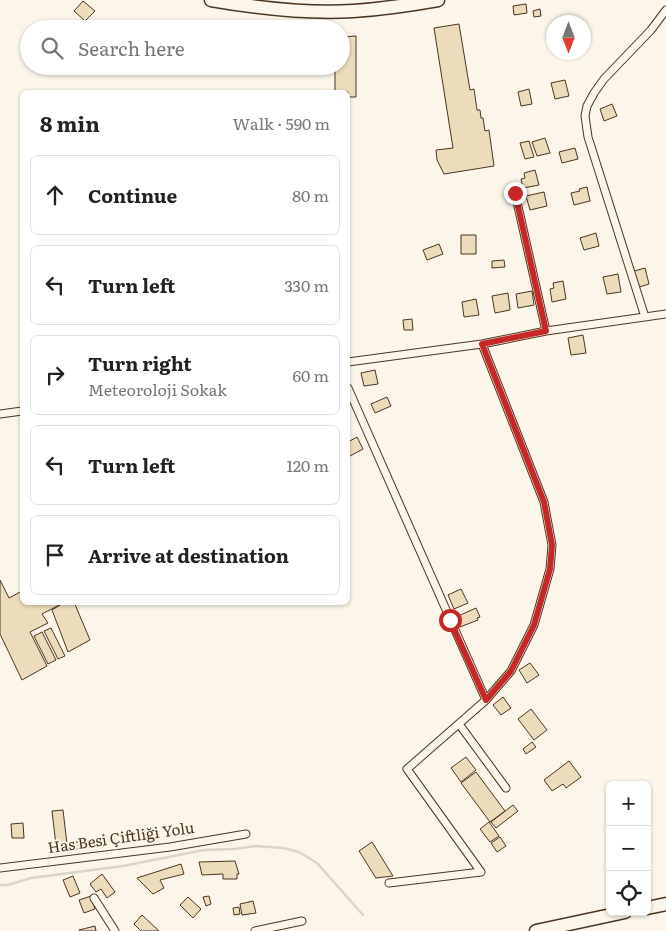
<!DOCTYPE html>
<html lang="en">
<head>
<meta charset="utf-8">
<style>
	:root { --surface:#fff; --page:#f6f6f6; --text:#222; --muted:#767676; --line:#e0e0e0 }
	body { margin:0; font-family:Literata,serif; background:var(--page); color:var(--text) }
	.controls { position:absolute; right:15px; bottom:15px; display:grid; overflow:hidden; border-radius:8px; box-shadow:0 1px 4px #0004 }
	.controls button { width:45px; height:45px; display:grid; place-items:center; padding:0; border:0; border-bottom:1px solid var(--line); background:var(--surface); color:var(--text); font:25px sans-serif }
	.compass { position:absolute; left:546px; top:15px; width:45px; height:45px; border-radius:50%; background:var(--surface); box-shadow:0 1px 4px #0004; rotate:180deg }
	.stop { position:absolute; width:15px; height:15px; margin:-11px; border:4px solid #c62828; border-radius:50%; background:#fff }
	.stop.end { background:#c62828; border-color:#fff; box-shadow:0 1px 5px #0008 }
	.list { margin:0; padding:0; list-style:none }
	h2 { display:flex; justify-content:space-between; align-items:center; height:65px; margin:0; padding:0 20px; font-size:21px }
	h2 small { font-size:16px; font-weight:400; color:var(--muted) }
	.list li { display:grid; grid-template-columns:32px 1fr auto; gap:15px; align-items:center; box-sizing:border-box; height:80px; margin:0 10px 10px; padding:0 10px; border:1px solid var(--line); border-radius:8px }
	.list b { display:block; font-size:19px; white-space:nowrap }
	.list p { margin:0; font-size:16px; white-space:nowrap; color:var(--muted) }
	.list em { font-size:16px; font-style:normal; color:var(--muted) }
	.icon { flex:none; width:28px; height:28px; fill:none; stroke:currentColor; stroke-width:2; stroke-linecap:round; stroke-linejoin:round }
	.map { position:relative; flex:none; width:666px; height:931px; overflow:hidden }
	.search { position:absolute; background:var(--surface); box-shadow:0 1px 4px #0004; left:20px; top:20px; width:330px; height:55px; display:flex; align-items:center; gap:12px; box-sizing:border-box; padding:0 18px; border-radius:28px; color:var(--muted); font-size:19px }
	.panel { position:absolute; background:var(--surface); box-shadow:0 1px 4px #0004; left:20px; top:90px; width:330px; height:515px; border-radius:8px }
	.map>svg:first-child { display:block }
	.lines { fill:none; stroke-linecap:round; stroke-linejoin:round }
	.stream { stroke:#dcd4c6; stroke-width:2.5 }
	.building { fill:#ecdcbc; stroke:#4a3520 }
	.street-casing { stroke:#4a3520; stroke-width:9 }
	.highway-casing { stroke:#4a3520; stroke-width:15 }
	.street { stroke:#fbf6e9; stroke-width:7 }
	.highway { stroke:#fbf6e9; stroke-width:12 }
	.route { stroke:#c62828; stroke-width:6 }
	.labels { text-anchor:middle; stroke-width:4; stroke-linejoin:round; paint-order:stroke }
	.street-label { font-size:15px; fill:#4a3520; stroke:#fbf6e9 }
</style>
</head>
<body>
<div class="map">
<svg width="666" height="931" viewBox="0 0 666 931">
	<rect width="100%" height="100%" fill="#fbf6e9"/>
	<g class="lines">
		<path class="stream" d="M0 885H8L31 878 123 866 204 850 234 849 256 846 283 848 299 852 317 863 363 915"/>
	</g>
	<path class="building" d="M83 1 95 11 85 21 74 11Z
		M526 4 527 13 514 15 513 6Z
		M540 9 541 16 534 17 533 11Z
		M459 24 470 90 474 89 477 110H480L481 118H483L485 131 489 130 494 166 444 174 437 160 436 150 453 148 434 28Z
		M356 36V97H348V92H335V66H341V37Z
		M565 80 569 96 555 99 551 83Z
		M529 89 532 104 521 106 518 92Z
		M612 104 617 116 604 121 600 109Z
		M545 138 550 153 537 156 532 142Z
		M529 141 534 157 525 159 520 143Z
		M575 148 578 159 562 163 559 152Z
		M535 170 539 185 523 188 521 179 525 178 524 173Z
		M587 187 590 201 574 205 571 193 580 191 579 189Z
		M544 192 547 206 530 210 526 196Z
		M596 233 599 246 584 250 580 238Z
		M461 235H476V254H461Z
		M439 244 443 254 427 260 423 250Z
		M504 260 505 267 492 268V261Z
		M645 268 649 284 636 288 631 272Z
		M618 274 621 292 607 294 603 277Z
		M563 281 566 299 552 302 550 289 554 288 553 283Z
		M532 291 534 305 518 308 516 294Z
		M508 293 510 310 495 313 492 296Z
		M476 299 479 315 464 317 462 302Z
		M412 319 413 330H404L403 320Z
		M583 335 586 353 571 355 568 338Z
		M375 370 378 384 364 386 361 373Z
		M387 397 391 406 375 413 371 404Z
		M357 437 363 449 350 456 348 451V442Z
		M0 580 9 598 22 591V602L63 603 42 614 48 623 30 632 47 666 22 680 0 634Z
		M461 589 468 603 454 609 448 595Z
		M65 602H74L90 640 68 652 52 610Z
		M476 608 480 617 477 618 478 620 460 627 456 617Z
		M51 628 65 656 58 659 44 631Z
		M42 632 56 660 48 664 34 636Z
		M530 663 539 675 527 683 519 670Z
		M503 697 511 708 501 715 493 705Z
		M531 709 547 730 534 740 518 719Z
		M532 742 536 747 526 754 523 749Z
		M466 757 476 770 461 782 451 768Z
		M569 761 581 777 566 788 563 784 552 791 544 780Z
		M476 772 505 811 490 822 461 783Z
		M513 805 518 811 496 828 491 822Z
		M63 810 67 844 56 845 52 811Z
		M489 822 499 836 490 842 480 829Z
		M23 823 24 838H12L11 824Z
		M500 837 506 846 497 852 491 843Z
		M73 842H85V848L73 849Z
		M372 842 393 876 376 878 359 851Z
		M235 861 239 874H237V879H223V874L202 875 199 862Z
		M181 864 184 874 160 880 164 888 153 894 137 878Z
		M102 874 115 892 107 898 101 889 96 892 90 884Z
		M73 876 80 893 70 897 63 880Z
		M91 896 95 909 84 913 79 900Z
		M209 896 211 904 206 906 203 897Z
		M188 897 201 909 193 918 180 905Z
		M253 901 256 913 242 915 240 904Z
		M239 907 240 914 234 915 233 908Z
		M142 915 159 931H141L134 924Z
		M95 926 96 931H80L79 930Z"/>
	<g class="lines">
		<defs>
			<path id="street" d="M515 193 546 331
				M645 317 588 137 585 116 587 106 594 93 604 79 651 30 666 10
				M348 362 482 344 546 331 666 314
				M348 388 486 700
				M0 414 22 411
				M459 724 506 788
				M0 868 170 847 246 834
				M389 883 481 872 407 769 486 700 511 671 534 625 550 569 552 545 544 502 482 344
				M94 898 115 931
				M255 931 302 921"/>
			<path id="highway" d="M211 0C257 8 306 14 353 11 382 9 410 5 438 0
				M647 908 666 904
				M536 931 625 912"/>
		</defs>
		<use href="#street" class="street-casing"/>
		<use href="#highway" class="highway-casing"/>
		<use href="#street" class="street"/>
		<use href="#highway" class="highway"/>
	</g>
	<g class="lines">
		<path class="route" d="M450 620 486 700 511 671 534 625 550 569 552 545 544 502 482 344 546 331 515 193"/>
	</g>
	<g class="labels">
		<g class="street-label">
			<text transform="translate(121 838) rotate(-8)" y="5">Has Besi Çiftliği Yolu</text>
		</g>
	</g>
</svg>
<div class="controls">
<button>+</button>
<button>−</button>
<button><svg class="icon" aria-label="locate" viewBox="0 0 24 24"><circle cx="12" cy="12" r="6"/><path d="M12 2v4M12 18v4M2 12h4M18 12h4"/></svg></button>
</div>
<svg class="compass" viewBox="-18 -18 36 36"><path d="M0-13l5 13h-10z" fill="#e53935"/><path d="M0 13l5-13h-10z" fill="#767676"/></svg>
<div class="stop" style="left:450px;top:620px"></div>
<div class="stop end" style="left:515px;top:193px"></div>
<div class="search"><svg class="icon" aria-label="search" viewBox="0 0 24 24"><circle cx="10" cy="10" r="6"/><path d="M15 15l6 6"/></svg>Search here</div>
<section class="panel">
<h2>8 min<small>Walk · 590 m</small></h2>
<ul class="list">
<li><svg class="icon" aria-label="ahead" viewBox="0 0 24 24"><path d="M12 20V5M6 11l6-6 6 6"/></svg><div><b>Continue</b></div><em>80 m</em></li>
<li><svg class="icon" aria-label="left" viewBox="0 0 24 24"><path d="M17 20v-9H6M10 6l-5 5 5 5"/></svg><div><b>Turn left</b></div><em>330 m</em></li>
<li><svg class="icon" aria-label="right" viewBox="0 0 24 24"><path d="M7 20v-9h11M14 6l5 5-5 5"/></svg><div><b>Turn right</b><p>Meteoroloji Sokak</p></div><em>60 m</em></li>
<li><svg class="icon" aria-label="left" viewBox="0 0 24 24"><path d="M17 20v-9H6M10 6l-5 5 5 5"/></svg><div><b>Turn left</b></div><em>120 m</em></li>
<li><svg class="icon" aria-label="arrive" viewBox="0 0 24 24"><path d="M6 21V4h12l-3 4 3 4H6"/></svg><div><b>Arrive at destination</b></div></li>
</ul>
</section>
</div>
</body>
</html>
